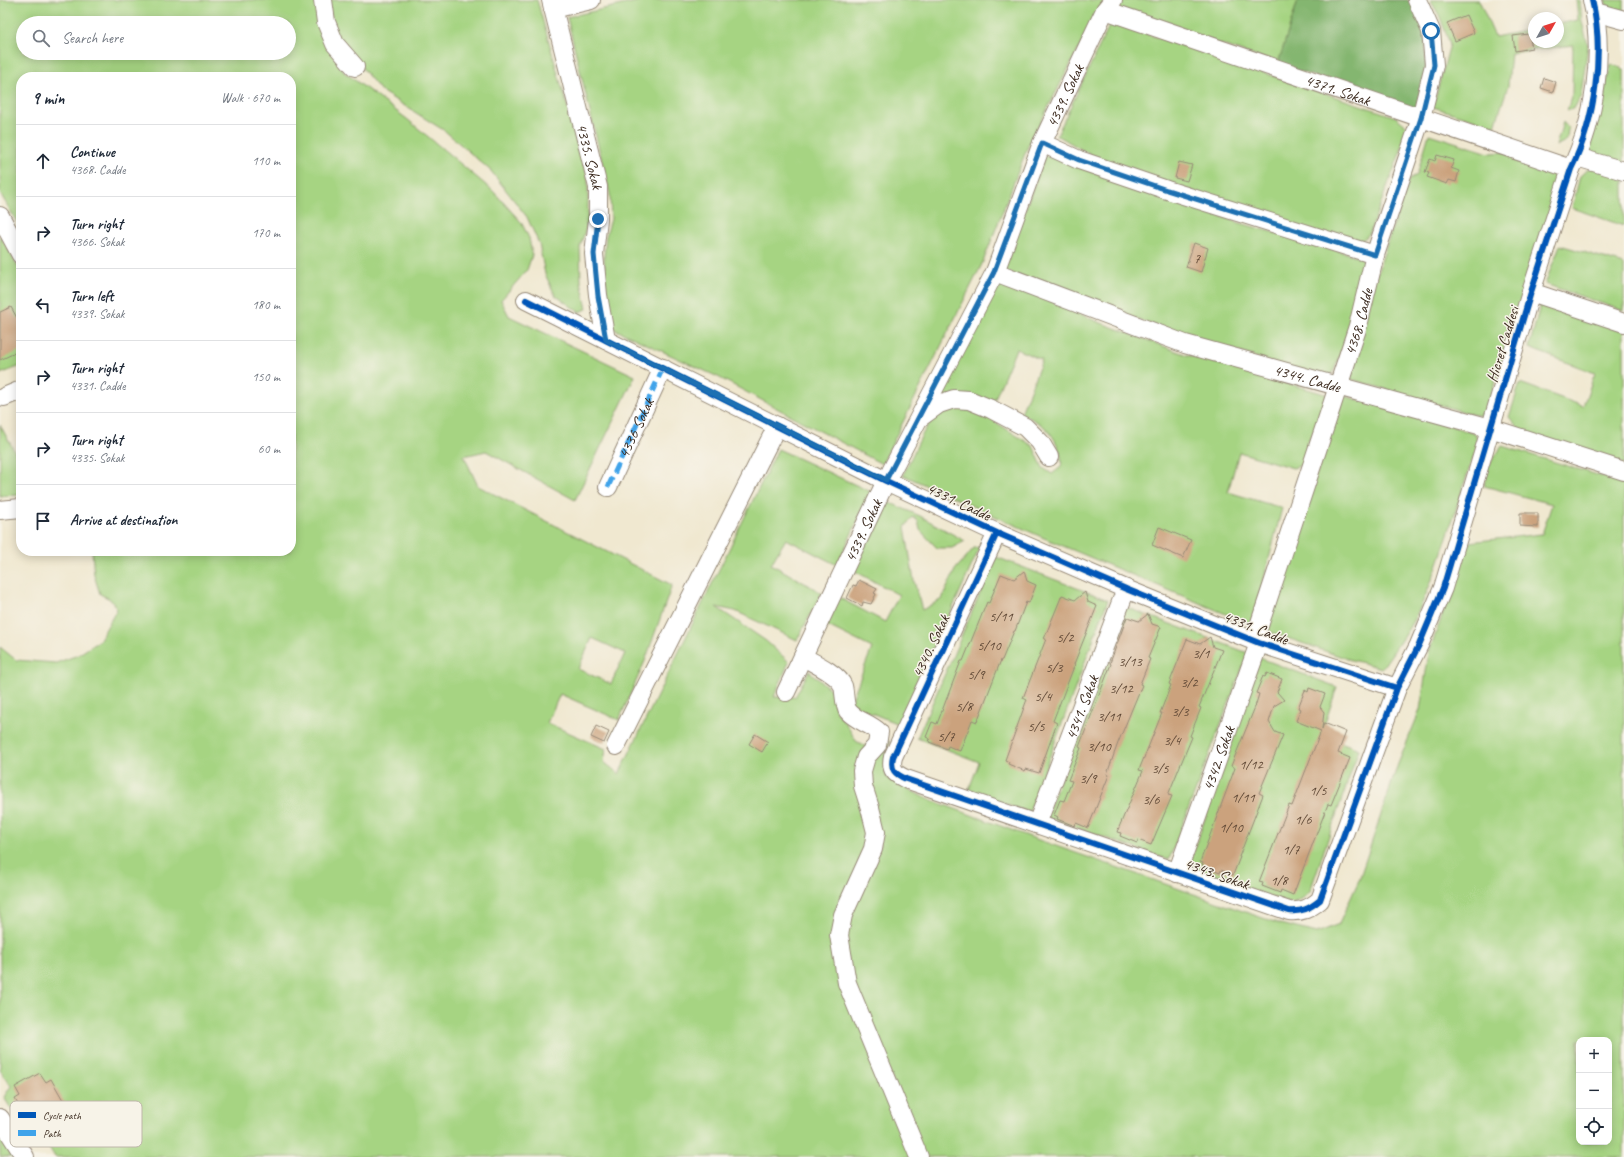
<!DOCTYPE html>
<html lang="en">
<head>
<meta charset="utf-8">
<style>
	:root { --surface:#fff; --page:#f6f6f7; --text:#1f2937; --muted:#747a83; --line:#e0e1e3 }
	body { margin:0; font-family:Caveat,sans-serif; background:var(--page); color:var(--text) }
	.controls { position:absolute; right:12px; bottom:12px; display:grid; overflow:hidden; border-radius:8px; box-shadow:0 2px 10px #0003 }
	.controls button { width:36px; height:36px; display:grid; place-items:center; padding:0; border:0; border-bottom:1px solid var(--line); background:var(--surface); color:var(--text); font:20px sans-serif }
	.compass { position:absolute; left:1528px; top:12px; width:36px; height:36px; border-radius:50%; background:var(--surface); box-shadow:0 2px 10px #0003; rotate:51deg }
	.stop { position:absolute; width:12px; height:12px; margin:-9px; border:3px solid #1f6fb2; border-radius:50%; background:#fff }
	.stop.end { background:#1f6fb2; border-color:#fff; box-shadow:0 1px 4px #0008 }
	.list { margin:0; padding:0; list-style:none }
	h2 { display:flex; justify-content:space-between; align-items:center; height:52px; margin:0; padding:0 16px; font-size:17px }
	h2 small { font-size:13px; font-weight:400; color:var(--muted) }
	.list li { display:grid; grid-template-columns:26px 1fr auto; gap:12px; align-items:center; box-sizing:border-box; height:72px; padding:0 16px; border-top:1px solid var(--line) }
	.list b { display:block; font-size:15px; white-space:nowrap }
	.list p { margin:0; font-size:13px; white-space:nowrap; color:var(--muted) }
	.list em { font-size:13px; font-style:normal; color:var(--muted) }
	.icon { flex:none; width:22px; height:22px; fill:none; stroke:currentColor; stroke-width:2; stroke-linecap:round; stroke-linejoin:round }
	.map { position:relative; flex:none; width:1624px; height:1157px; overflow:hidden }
	.search { position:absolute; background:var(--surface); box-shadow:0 2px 10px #0003; left:16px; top:16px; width:280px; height:44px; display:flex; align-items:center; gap:10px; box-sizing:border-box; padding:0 14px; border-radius:22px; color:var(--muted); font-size:15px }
	.panel { position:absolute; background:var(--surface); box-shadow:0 2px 10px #0003; left:16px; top:72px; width:280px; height:484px; border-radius:16px }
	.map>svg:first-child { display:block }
	.green { fill:#a6d482; stroke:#707f50; fill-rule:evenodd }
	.forest { fill:#84b670; stroke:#607047 }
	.building { fill:#cba27d }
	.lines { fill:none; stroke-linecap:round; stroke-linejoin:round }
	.minor-casing { stroke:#968977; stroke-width:20 }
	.minor { stroke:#fff; stroke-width:18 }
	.quiet { stroke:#3fa3ea; stroke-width:5; stroke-dasharray:10 5; stroke-linecap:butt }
	.cycleway-casing { stroke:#f7f3e8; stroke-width:8 }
	.cycleway { stroke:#0057b8; stroke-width:6 }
	.route { stroke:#1f6fb2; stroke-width:5 }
	.labels { text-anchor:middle; stroke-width:3; stroke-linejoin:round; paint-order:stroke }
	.number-label { font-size:14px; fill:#5f4836 }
	.street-label { font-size:16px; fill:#3b2a1e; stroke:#f7f3e8 }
	.key { fill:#f7f3e8; stroke:#bfb7ab; stroke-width:1 }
	.key-label { font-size:11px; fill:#3b2a1e }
</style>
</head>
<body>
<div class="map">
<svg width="1624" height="1157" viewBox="0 0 1624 1157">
	<rect width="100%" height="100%" fill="#f7f3e8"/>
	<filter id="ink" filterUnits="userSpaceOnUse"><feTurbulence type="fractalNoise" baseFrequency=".025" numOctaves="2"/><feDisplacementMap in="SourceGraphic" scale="8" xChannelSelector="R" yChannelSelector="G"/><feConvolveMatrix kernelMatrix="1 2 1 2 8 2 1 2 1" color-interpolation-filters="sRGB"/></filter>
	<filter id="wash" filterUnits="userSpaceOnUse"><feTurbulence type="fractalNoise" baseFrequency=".012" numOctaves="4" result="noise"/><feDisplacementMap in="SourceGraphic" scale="16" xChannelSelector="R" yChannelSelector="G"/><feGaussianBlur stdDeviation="0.9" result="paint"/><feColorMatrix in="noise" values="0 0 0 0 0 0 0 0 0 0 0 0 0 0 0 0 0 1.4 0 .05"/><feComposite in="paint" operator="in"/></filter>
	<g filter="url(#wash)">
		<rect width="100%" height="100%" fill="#f0e8d0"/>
		<path class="green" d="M0 0H320L329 47 344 72 407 119 493 191 521 222 529 238 532 255 527 270 501 300 509 316 635 376 575 500 486 451 464 456 478 486 672 585 645 661 619 720 560 694 547 723 606 749 604 762 619 774 778 449 871 492 837 565 786 539 771 564 822 593 797 640 735 611 716 607 766 641 789 662 774 697H795L809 671 831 690 836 711 845 722 856 741 867 747 869 830 835 941 914 1157H55L47 1144 30 1142 4 1097 11 1086 0 1070V647L16 660 56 663 78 655 99 641 117 609 110 599 100 594 94 575 92 551H291V77H21V229L0 193ZM23 23H289V53H23ZM592 638 625 653 611 684 578 669Z
			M328 0H537L588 179V222L580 247 581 282 587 309 579 312 555 295 545 274 539 244 527 217 491 171 445 131 381 91 335 35Z
			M644 0H1107L1089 29 1028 146 983 262 882 464 718 377 614 329 607 305 604 255 606 236 611 219 610 194 567 17Z
			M1120 0H1298L1278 64 1114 8Z
			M1430 0H1479L1495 37 1534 29V42H1558V24L1578 20 1576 0H1580L1582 22 1588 45 1581 95 1575 107 1567 111 1572 94 1573 45 1511 53 1508 86 1495 126 1433 107 1450 44 1439 15Z
			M1605 0H1624V16L1608 8Z
			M1111 22 1396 117 1408 127 1405 140 1369 234 1355 246 1101 161 1057 135Z
			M1611 64 1624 69V164L1591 154 1589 148 1600 112Z
			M1563 122 1568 128 1567 140 1556 146Z
			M1429 134 1489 153 1505 152 1554 171 1561 183 1484 416 1475 415 1347 378 1366 306 1409 179 1417 175Z
			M1045 155 1240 223 1364 258 1369 269 1366 288 1334 370 1327 380 1110 311 1003 270Z
			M1589 168 1624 175V226L1572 208 1580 176Z
			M0 235 21 272V366L0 374Z
			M1560 245 1624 264V311L1545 284Z
			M996 281 1046 299 1096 321 1187 355 1332 396 1307 443 1306 464 1293 468 1239 452 1228 492 1282 508 1252 625 1044 538 903 475 922 435 936 412 959 407 986 416 1033 446 1043 468 1052 474 1061 467C1064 455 1054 434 1043 426 1037 421 1028 417 1021 413L1042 360 1016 349 994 401 935 398Z
			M1541 302 1624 331V464L1522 432 1509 417 1520 383 1583 406 1595 373 1529 348Z
			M1344 396 1439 422 1475 434 1479 442C1458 496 1445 553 1421 606 1410 628 1396 648 1382 668L1351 660 1267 631 1285 564Z
			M0 425 21 463V495L0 496Z
			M1502 446 1624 483V1157H923L853 981 845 952 850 904 880 846 867 766 882 746 890 741 885 758 886 777 923 797 1033 838 1280 924 1317 933 1339 924 1359 880 1398 764 1420 710 1429 652 1469 542 1542 534 1552 504 1484 486 1488 467ZM1579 1040H1609V1142H1579Z
			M886 501 920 516 965 541 952 548H937L920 530 918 521 913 517 905 527 914 581 922 610 942 599 955 570 974 548 980 547 923 674 898 724 850 704 872 648 824 624 838 597 885 622 899 595 853 570Z
			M996 557 1108 600 1029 812 968 792 979 762 917 738Z
			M1125 607 1248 653 1169 860 1046 817Z
			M1260 658 1337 687 1321 735 1359 749 1310 891C1303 899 1298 903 1288 903L1188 868Z
			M0 1123 22 1157H0Z"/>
		<path class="forest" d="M1298 0H1408L1416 10 1425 28 1426 69 1415 111 1278 64Z"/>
		<g id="blocks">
			<path class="building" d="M1466 15 1474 33 1455 41 1447 23Z
				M1529 34 1532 48 1515 51 1513 36Z
				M1544 78 1556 82 1553 92 1541 88Z
				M1437 155 1454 160 1451 168 1459 171 1456 182 1449 180 1447 184 1427 177 1429 173 1425 172 1430 159 1435 161Z
				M1179 162 1192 165 1187 181 1175 178Z
				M1194 243 1208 248 1201 272 1186 267Z
				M11 307 17 318 21 316V350L0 360V312Z
				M1520 513H1538V527L1520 526Z
				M1159 527 1191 540 1183 558 1152 545Z
				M1024 571 1027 581 1036 585 1029 603 1026 602 1015 631H1014L1002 660H1001L977 722 972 720 960 751 948 746 947 749 929 742 930 739 926 737 932 722 937 724 961 661H963L987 602 989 603 1001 574 1014 579Z
				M859 580 877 589 874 593 876 594 871 604 863 602 862 606 847 598 853 585 856 586Z
				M1085 592 1088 602 1097 606 1074 664H1075L1053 721 1057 723 1039 773 1026 769 1025 771 1008 764 1009 762 1005 760 1026 702 1027 700 1023 698 1046 639H1044L1062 595 1075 600Z
				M1148 614 1152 624 1161 627 1148 658 1150 659 1140 684 1142 685 1118 743 1107 774 1109 775 1088 828 1076 823 1075 826 1057 819 1058 817 1054 815 1060 800 1064 801 1072 781 1068 780 1081 748 1079 747 1111 664 1110 663 1127 617 1139 621Z
				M1210 637 1213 647 1222 650 1199 707 1201 708 1190 736 1192 737 1168 795 1172 796 1151 845 1138 840 1137 843 1120 836 1121 833 1117 832 1143 771 1139 770 1162 713H1160L1171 685 1169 684 1187 639 1200 644Z
				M1267 673 1282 679 1277 692 1284 700 1274 706 1269 722 1275 732 1283 735 1259 793 1263 795 1239 857H1240L1233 875 1221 870 1220 873 1202 866 1203 863 1200 862 1235 768 1231 766 1255 707 1259 694 1256 693 1263 676 1265 677Z
				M1309 688 1325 694 1320 707 1324 712 1322 729 1324 723 1346 732 1338 753 1350 758 1331 805 1328 804 1293 895 1281 890 1280 893 1262 886 1263 883 1259 882 1289 805 1292 806 1321 731 1296 721 1301 709 1298 708 1305 690 1308 692Z
				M596 726 609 732 604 743 591 737Z
				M755 734 768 742 762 752 749 744Z
				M40 1073 46 1082 51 1079 67 1107 61 1110 67 1119 41 1134 36 1124 31 1128 15 1099 20 1096 15 1087Z"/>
		</g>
	</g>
	<g filter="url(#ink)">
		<use href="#blocks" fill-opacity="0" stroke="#968977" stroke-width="1"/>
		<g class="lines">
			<defs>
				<g id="minor">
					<path d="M323 0 326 22 335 44 355 67"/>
					<path id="s1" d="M551 0 598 187V219L594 254 598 295 606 340"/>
					<path d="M553 9 591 0"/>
					<path id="s2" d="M1105 10 1571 169"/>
					<path d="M1595 12 1624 20"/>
					<path d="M1042 143 1079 160 1167 190 1375 255"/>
					<path d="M1577 157 1624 171"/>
					<path d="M0 216 21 255"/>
					<path id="s3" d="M995 272 1185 344 1490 428 1624 471"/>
					<path d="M1531 292 1624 323"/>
					<path d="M526 300 886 481 997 533 1126 589 1259 643 1397 688"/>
					<path d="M4 397 21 390"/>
					<path d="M921 417 939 404 954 399 969 400 991 409 1025 427 1040 442 1049 457"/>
					<path id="s4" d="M608 487 663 368"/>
					<path d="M0 510 21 508"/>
					<path d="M997 533 893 757C890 770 895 774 906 779L1289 911C1302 912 1309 909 1320 900L1397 688 1419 645 1443 588 1531 292 1571 169C1595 121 1605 52 1592 0"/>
					<path id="s5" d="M1254 641 1358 326 1375 255 1421 118 1434 65 1431 31 1417 0"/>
					<path d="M803 657C814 663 838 674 843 686 845 694 844 705 848 711 856 721 870 723 879 732L877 745 866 757 862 771 863 786 870 808 876 832 873 849 843 915 839 935 847 983 919 1157"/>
					<path id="s6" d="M786 692 886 481 995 272 1042 143 1105 10 1113 0"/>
					<path d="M616 746 777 426"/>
					<path id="s7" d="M1037 824 1126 589"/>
					<path id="s8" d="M1177 873 1259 643"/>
					<path d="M0 1118 25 1157"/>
				</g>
			</defs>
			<use href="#minor" class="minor-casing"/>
			<use href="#minor" class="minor"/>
			<path class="quiet" d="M608 487 663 368"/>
			<defs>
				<path id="cycleway" d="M526 300 886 481 997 533 1126 589 1259 643 1397 688
					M997 533 893 757C890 770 895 774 906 779L1289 911C1302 912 1309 909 1320 900L1397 688 1419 645 1443 588 1531 292 1571 169C1595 121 1605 52 1592 0"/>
			</defs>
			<use href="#cycleway" class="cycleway-casing"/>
			<use href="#cycleway" class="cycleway"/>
		</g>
	</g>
	<g class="lines" filter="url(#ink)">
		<path class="route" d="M598 219 594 254 598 296 606 340 886 480 994 272 1042 143 1079 160 1167 190 1375 255 1421 118 1434 65 1431 31"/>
	</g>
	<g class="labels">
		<g class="number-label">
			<text x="1197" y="263">7</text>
			<text x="1001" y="621">5/11</text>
			<text x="1065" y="642">5/2</text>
			<text x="989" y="650">5/10</text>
			<text x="1201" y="658">3/1</text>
			<text x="1130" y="666">3/13</text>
			<text x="1054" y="672">5/3</text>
			<text x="976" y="679">5/9</text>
			<text x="1189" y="687">3/2</text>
			<text x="1121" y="693">3/12</text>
			<text x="1043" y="701">5/4</text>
			<text x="964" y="711">5/8</text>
			<text x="1180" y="716">3/3</text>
			<text x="1109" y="721">3/11</text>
			<text x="1036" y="731">5/5</text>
			<text x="946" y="741">5/7</text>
			<text x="1172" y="745">3/4</text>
			<text x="1099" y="751">3/10</text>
			<text x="1251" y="769">1/12</text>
			<text x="1160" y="773">3/5</text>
			<text x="1088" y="783">3/9</text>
			<text x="1318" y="795">1/5</text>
			<text x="1243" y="802">1/11</text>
			<text x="1151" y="804">3/6</text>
			<text x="1303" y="824">1/6</text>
			<text x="1231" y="832">1/10</text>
			<text x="1291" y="854">1/7</text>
			<text x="1279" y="885">1/8</text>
		</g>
		<g class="street-label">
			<text dy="6" stroke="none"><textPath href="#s2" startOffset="246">4371. Sokak</textPath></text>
			<text dy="6" stroke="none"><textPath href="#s6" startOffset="659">4339. Sokak</textPath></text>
			<text dy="6" stroke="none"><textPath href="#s1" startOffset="161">4335. Sokak</textPath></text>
			<text dy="6" stroke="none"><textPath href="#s5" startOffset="336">4368. Cadde</textPath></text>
			<text transform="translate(1502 344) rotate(-73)" y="6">Hicret Caddesi</text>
			<text dy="6" stroke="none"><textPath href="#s3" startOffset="330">4344. Cadde</textPath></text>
			<text dy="6" stroke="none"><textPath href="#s4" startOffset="65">4336 Sokak</textPath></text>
			<text transform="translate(959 501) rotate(25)" y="6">4331. Cadde</text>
			<text dy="6" stroke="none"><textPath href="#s6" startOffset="179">4339. Sokak</textPath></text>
			<text transform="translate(1256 627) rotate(21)" y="6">4331. Cadde</text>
			<text transform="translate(930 646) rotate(-65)" y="6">4340. Sokak</text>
			<text dy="6" stroke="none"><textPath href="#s7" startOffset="125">4341. Sokak</textPath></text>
			<text dy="6" stroke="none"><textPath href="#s8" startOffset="122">4342. Sokak</textPath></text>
			<text transform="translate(1217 873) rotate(19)" y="6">4343. Sokak</text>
		</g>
	</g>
	<rect x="10" y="1101" width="132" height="46" rx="6" class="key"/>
	<rect x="18" y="1112" width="18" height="6" fill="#0057b8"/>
	<rect x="18" y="1130" width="18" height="6" fill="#3fa3ea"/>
	<g class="key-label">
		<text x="43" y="1119">Cycle path</text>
		<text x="43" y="1137">Path</text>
	</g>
</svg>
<div class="controls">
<button>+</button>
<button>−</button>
<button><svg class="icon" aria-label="locate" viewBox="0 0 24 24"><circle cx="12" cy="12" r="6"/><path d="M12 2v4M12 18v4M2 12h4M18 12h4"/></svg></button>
</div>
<svg class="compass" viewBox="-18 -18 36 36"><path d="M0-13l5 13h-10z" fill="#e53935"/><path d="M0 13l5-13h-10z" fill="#747a83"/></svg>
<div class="stop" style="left:1431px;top:31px"></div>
<div class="stop end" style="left:598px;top:219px"></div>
<div class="search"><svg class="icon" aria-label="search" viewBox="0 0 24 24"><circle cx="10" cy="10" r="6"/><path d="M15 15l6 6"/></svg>Search here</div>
<section class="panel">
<h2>9 min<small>Walk · 670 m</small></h2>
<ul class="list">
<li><svg class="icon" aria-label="ahead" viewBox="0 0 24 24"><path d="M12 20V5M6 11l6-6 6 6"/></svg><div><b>Continue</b><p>4368. Cadde</p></div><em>110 m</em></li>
<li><svg class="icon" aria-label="right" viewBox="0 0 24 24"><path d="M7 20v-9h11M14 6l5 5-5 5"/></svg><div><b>Turn right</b><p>4366. Sokak</p></div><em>170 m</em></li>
<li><svg class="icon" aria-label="left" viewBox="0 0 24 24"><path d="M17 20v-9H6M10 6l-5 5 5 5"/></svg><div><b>Turn left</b><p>4339. Sokak</p></div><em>180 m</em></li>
<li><svg class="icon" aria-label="right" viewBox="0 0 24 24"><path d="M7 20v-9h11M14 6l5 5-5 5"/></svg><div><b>Turn right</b><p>4331. Cadde</p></div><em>150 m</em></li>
<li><svg class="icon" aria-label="right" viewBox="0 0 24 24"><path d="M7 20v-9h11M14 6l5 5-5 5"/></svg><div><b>Turn right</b><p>4335. Sokak</p></div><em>60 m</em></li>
<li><svg class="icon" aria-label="arrive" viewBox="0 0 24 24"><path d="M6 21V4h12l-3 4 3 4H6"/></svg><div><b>Arrive at destination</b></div></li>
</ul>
</section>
</div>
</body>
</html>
